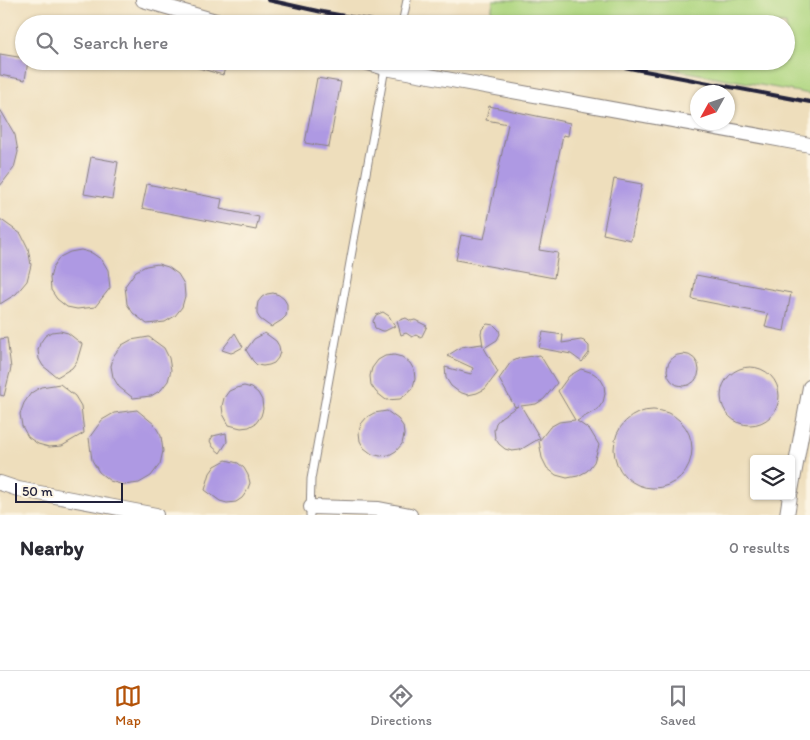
<!DOCTYPE html>
<html lang="en">
<head>
<meta charset="utf-8">
<style>
	:root { --surface:#fff; --page:#f7f7f7; --text:#2b2b33; --muted:#7c7c81; --line:#e1e1e2; --accent:#b45309 }
	body { margin:0; font-family:Itim,sans-serif; background:var(--page); color:var(--text) }
	.controls { position:absolute; right:15px; bottom:15px; display:grid; overflow:hidden; border-radius:5px; box-shadow:0 1px 4px #0004 }
	.controls button { width:45px; height:45px; display:grid; place-items:center; padding:0; border:0; border-bottom:1px solid var(--line); background:var(--surface); color:var(--text); font:25px sans-serif }
	.compass { position:absolute; left:690px; top:85px; width:45px; height:45px; border-radius:50%; background:var(--surface); box-shadow:0 1px 4px #0004; rotate:230deg }
	.scale { position:absolute; left:15px; bottom:12px; width:108px; box-sizing:border-box; padding-left:5px; border:2px solid #22223b; border-top:0; font-size:14px; line-height:18px; white-space:nowrap; color:#22223b; -webkit-text-stroke:4px #fcf5e5; paint-order:stroke }
	.list { margin:0; padding:0; list-style:none }
	h2 { display:flex; justify-content:space-between; align-items:center; height:65px; margin:0; padding:0 20px; font-size:21px }
	h2 small { font-size:16px; font-weight:400; color:var(--muted) }
	.icon { flex:none; width:28px; height:28px; fill:none; stroke:currentColor; stroke-width:2; stroke-linecap:round; stroke-linejoin:round }
	.map { position:relative; flex:none; width:810px; height:515px; overflow:hidden }
	.search { position:absolute; background:var(--surface); box-shadow:0 1px 4px #0004; left:15px; right:15px; top:15px; height:55px; display:flex; align-items:center; gap:12px; box-sizing:border-box; padding:0 18px; border-radius:28px; color:var(--muted); font-size:19px }
	.sheet { height:155px; background:var(--surface) }
	nav { display:flex; justify-content:space-around; align-items:center; box-sizing:border-box; height:70px; border-top:1px solid var(--line); background:var(--surface); font-size:14px; color:var(--muted) }
	nav a { display:grid; justify-items:center; gap:2px }
	nav .on { color:var(--accent) }
	.map>svg:first-child { display:block }
	.green { fill:#afd680; stroke:#687c5e }
	.building { fill:#ae99e3 }
	.lines { fill:none; stroke-linecap:round; stroke-linejoin:round }
	.lane-casing { stroke:#88807c; stroke-width:9 }
	.street-casing { stroke:#88807c; stroke-width:16 }
	.lane { stroke:#fff; stroke-width:7 }
	.street { stroke:#fff; stroke-width:14 }
	.rail { stroke:#22223b; stroke-width:4 }
</style>
</head>
<body>
<div class="map">
<svg width="810" height="515" viewBox="0 0 810 515">
	<rect width="100%" height="100%" fill="#fcf5e5"/>
	<filter id="ink" filterUnits="userSpaceOnUse"><feTurbulence type="fractalNoise" baseFrequency=".02" numOctaves="2"/><feDisplacementMap in="SourceGraphic" scale="10" xChannelSelector="R" yChannelSelector="G"/><feConvolveMatrix kernelMatrix="1 2 1 2 8 2 1 2 1" color-interpolation-filters="sRGB"/></filter>
	<filter id="wash" filterUnits="userSpaceOnUse"><feTurbulence type="fractalNoise" baseFrequency=".0096" numOctaves="4" result="noise"/><feDisplacementMap in="SourceGraphic" scale="20" xChannelSelector="R" yChannelSelector="G"/><feGaussianBlur stdDeviation="1.12" result="paint"/><feColorMatrix in="noise" values="0 0 0 0 0 0 0 0 0 0 0 0 0 0 0 0 0 1.4 0 .05"/><feComposite in="paint" operator="in"/></filter>
	<g filter="url(#wash)">
		<rect width="100%" height="100%" fill="#eedebc"/>
		<path class="green" d="M493 0H810V94L627 61H786V24H490Z"/>
		<g id="blocks">
			<path class="building" d="M0 54 24 58V61H28L25 80 0 75Z
				M188 61H227L223 75 188 65Z
				M317 78 341 82 329 147 305 143Z
				M489 106 570 123 568 136 563 135 539 250 558 253 554 278 456 260 461 235 484 239 508 124 486 120Z
				M0 109 15 135 18 152 14 168 0 186Z
				M91 157 118 162 112 199 84 194Z
				M614 179 642 184 631 240 603 234Z
				M147 184 222 199 220 209 259 217 256 230 142 208Z
				M0 219 21 234 28 248 31 265 27 281 16 294 0 304Z
				M81 250 92 253 102 260 108 270 110 288 95 307 77 309 67 307 57 299 51 290 50 278 53 267 60 257 70 252Z
				M158 264 168 267 178 274 184 284 185 296 182 307 175 316 165 322 147 324 133 313 127 304 125 286 136 271 146 266Z
				M696 275 791 293 784 331 765 327 768 314 692 299Z
				M273 293 279 295 284 299 287 304V310L286 316 282 320 271 327 260 319 257 314V308L258 302 262 297 267 294Z
				M383 312 389 316 395 326 385 331H382L375 328 373 321 376 315Z
				M406 318 411 321 415 320 427 326 421 338 416 335 412 337 406 333 401 335 397 321Z
				M487 324 494 325 499 330 500 334 497 340 484 348 498 372 485 389 477 393 468 395 459 392 451 386 446 378 445 367 471 374 473 368 447 356 461 347 482 344 483 346 481 333 482 329Z
				M60 331 68 333 82 344 77 361 72 368 57 377 43 366 39 359 38 350 40 343 45 336 51 332Z
				M543 332 563 335 562 343 581 340 584 341 589 346V353L582 362 571 354 539 348Z
				M235 333 243 347 234 352 231 353 222 350Z
				M265 333 276 341 279 346 280 352 278 358 274 363 269 365 263 366 257 365 253 361 246 350 254 339Z
				M149 337 164 348 169 358 171 370 168 381 161 390 151 396 133 398 119 387 113 377 111 366 114 355 122 345 131 340Z
				M7 338 11 368 4 396 0 395V339Z
				M667 370a16 16 0 1 1 32 0a16 16 0 1 1-32 0Z
				M394 355 402 357 410 363 414 370 415 379 413 387 407 394 400 399 386 400 376 392 371 385 370 376 372 368 378 360 385 356Z
				M540 355 557 383 544 399 536 404 521 406 540 438 520 450 512 451 505 449 499 444 495 438 494 430 496 423 501 417 518 406 515 407 499 379 511 362 520 358Z
				M721 396a29 29 0 1 1 58 0a29 29 0 1 1-58 0Z
				M581 369 593 373 600 378 604 385 605 394 603 402 598 409 577 421 590 430 599 445 594 462 587 471 578 476 567 478 556 475 547 468 542 458 539 441 550 427 559 422 575 420 558 391 569 376Z
				M60 384 75 396 81 406 84 433 62 446 49 447 38 444 28 437 22 426 20 414 24 403 31 393 41 387Z
				M244 386 252 388 258 393 262 400 263 409 261 416 256 423 249 427 241 428 229 425 223 414 222 406 224 398 229 391 236 388Z
				M137 410 154 424 161 436 163 451 160 464 151 476 139 483 124 485 110 481 99 472 92 460 89 438 102 420 114 413Z
				M614 449a39 39 0 1 1 78 0a39 39 0 1 1-78 0Z
				M387 411 398 419 403 426 404 435 402 444 396 451 389 455 380 456 372 454 364 448 360 441 359 432 361 424 367 417 374 413Z
				M226 433 227 442 220 453 213 447 210 441 213 436Z
				M226 460 238 463 244 468 248 475 250 483 247 491 242 498 236 502 227 503 220 501 205 490 210 473 215 466Z"/>
		</g>
	</g>
	<g filter="url(#ink)">
		<use href="#blocks" fill-opacity="0" stroke="#88807c" stroke-width="1"/>
		<g class="lines">
			<defs>
				<path id="lane" d="M402 24 407 0
					M310 515 311 479 385 68 388 61"/>
				<path id="street" d="M143 0 226 24
					M362 61 385 68 810 145
					M0 483 18 489 156 515
					M791 491 810 387
					M311 507 379 509 410 515
					M787 515 790 496"/>
			</defs>
			<use href="#lane" class="lane-casing"/>
			<use href="#street" class="street-casing"/>
			<use href="#lane" class="lane"/>
			<use href="#street" class="street"/>
			<path class="rail" d="M268 0 322 12 390 24
				M592 61 810 102"/>
		</g>
	</g>
</svg>
<div class="controls">
<button><svg class="icon" aria-label="layers" viewBox="0 0 24 24"><path d="M12 4l9 5-9 5-9-5zM3 14l9 5 9-5"/></svg></button>
</div>
<svg class="compass" viewBox="-18 -18 36 36"><path d="M0-13l5 13h-10z" fill="#e53935"/><path d="M0 13l5-13h-10z" fill="#7c7c81"/></svg>
<div class="scale">50 m</div>
<div class="search"><svg class="icon" aria-label="search" viewBox="0 0 24 24"><circle cx="10" cy="10" r="6"/><path d="M15 15l6 6"/></svg>Search here</div>
</div>
<section class="sheet">
<h2>Nearby<small>0 results</small></h2>
<ul class="list">
</ul>
</section>
<nav>
<a class="on"><svg class="icon" aria-label="map" viewBox="0 0 24 24"><path d="M3 6l6-2 6 2 6-2v14l-6 2-6-2-6 2zM9 4v14M15 6v14"/></svg>Map</a>
<a><svg class="icon" aria-label="directions" viewBox="0 0 24 24"><path d="M12 3l9 9-9 9-9-9zM9 14v-3h6M13 9l2 2-2 2"/></svg>Directions</a>
<a><svg class="icon" aria-label="saved" viewBox="0 0 24 24"><path d="M7 4h10v16l-5-4-5 4z"/></svg>Saved</a>
</nav>
</body>
</html>
